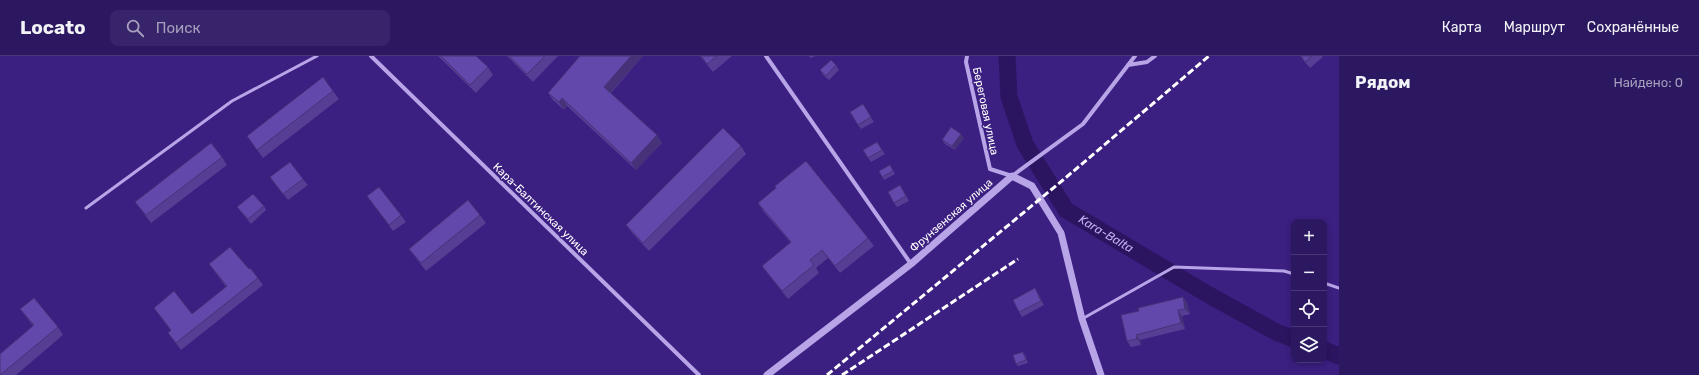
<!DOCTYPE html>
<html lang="ru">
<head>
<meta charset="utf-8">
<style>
	:root { --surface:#2c1761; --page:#38246a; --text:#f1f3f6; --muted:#a69fbd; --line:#483676 }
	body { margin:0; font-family:Rubik,sans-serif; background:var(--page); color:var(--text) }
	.controls { position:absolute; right:12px; bottom:12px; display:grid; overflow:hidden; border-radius:8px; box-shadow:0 2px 6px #0003 }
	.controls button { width:36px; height:36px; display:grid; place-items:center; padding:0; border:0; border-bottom:1px solid var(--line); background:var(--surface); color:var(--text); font:20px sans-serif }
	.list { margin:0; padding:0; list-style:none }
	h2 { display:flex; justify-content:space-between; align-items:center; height:52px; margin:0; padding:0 16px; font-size:17px }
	h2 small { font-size:13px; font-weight:400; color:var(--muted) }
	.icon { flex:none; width:22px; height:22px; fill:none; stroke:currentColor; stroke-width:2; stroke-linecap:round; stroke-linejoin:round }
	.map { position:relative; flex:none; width:1339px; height:319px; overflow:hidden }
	header { display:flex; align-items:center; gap:24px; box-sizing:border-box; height:56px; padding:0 20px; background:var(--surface); border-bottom:1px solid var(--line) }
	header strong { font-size:19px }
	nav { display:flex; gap:22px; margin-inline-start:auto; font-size:14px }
	.search { width:280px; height:36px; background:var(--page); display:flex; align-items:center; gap:10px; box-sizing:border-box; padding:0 14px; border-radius:8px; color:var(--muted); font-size:15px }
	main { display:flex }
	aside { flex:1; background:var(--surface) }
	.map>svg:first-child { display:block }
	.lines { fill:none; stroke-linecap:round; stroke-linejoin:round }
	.river { stroke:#2b1560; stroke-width:17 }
	.service { stroke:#b7a5e8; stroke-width:3 }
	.minor { stroke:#b7a5e8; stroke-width:4 }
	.tertiary { stroke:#b7a5e8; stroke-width:7 }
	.rail { stroke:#fff; stroke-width:3; stroke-dasharray:7 3; stroke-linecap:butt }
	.wall { fill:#553e93 }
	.shaded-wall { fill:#453278 }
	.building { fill:#6348ab; stroke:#453278 }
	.labels { text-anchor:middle; stroke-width:3; stroke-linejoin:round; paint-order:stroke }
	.street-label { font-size:11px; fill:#fff; stroke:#3b1f81 }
	.water-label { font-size:12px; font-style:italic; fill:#c1b0f0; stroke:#3b1f81 }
</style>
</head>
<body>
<header>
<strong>Locato</strong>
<div class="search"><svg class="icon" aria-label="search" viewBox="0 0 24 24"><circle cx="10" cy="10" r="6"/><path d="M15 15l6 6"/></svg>Поиск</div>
<nav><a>Карта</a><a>Маршрут</a><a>Сохранённые</a></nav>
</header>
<main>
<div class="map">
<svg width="1339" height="319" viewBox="0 0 1339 319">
	<rect width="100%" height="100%" fill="#3b1f81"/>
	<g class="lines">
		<g class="river">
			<path id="s1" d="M1007 0 1009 41 1025 88 1066 154 1209 239 1276 276 1294 283"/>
			<path d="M1324 294 1339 300"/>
		</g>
		<path class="service" d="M86 152 232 45 317 0
			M1324 227 1339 232
			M1082 263 1174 211 1284 215 1294 218"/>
		<path class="minor" d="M371 0 699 319
			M766 0 911 208
			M967 0 966 6 990 113 1012 120 1083 68 1135 0
			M1128 9 1147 6 1155 0"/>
		<path class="tertiary" d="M767 319 911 208 1012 120 1032 130 1061 177 1082 263 1101 319"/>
		<path class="rail" d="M827 319 1063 124 1209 0
			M842 319 1018 203"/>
	</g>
	<path class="wall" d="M438 0H476L488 11 493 19 476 37Z
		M507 0H558L533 26Z
		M580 0H643L611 37 657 79 662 87 636 114 567 50 564 54 553 44 548 37Z
		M700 0H732L713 16Z
		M809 0H816L810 2Z
		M1300 0H1322L1323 1 1310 12Z
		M836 9 839 14 829 24 823 19 820 14Z
		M333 35 339 43 263 102 247 80Z
		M863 48 874 66 861 73 858 69Z
		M964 82 955 94 945 88 942 84Z
		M877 86 885 98 871 106 868 102Z
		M741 90 746 98 649 195 632 177 626 169Z
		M222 101 227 109 151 167 135 146Z
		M890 109 895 118 884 124 879 115Z
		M270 121 303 123 308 129 288 144Z
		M903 134 909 145 897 151 894 147Z
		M367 140 401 159 406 166 393 175Z
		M758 147 868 182 874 190 840 217 828 202 816 212 819 217 788 243 768 218 762 210 791 187 763 155Z
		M264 150 266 154 251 168 237 151Z
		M480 159 486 167 426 215 409 193Z
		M209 208 249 213 258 222 263 229 181 294 168 277 171 275 154 252 192 258 226 231Z
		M1035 232 1038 237 1044 249 1022 261 1019 256Z
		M1183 241 1187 247 1190 258 1182 260 1185 273 1140 284 1141 289 1131 291 1127 285 1139 255Z
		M20 253 58 271 63 279 16 319H0L33 270Z
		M1025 298 1028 307 1018 310 1016 308Z"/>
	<path class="shaded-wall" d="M631 0H643L609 38 604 31Z
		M562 42 567 50 564 54 559 46Z
		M961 78 964 82 955 94 952 90Z
		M657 79 662 87 636 114 631 107Z
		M1035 232 1038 237 1044 249 1041 245Z
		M1183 241 1187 247 1190 258 1185 253Z
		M1178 254 1182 260 1185 273 1181 267Z
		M1136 279 1140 284 1141 289 1137 283Z"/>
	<path class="building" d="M441 0H476L488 11 470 29Z
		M509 0H545L527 18Z
		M580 0H631L604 31 657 79 631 107 562 42 559 46 548 37Z
		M701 0H717L707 8Z
		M1301 0H1312L1305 6Z
		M831 4 836 9 826 20 820 14Z
		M323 21 333 35 257 94 247 80Z
		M863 48 871 61 858 69 850 56Z
		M951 71 961 78 952 90 942 84Z
		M723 72 741 90 643 187 626 169Z
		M877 86 882 94 868 102 863 94Z
		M211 87 222 101 146 159 135 146Z
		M806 105 868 182 835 210 822 194 810 204 814 209 782 235 762 210 791 186 758 147 776 132 775 130Z
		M290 106 303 123 283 138 270 121Z
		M890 109 893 115 882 121 879 115Z
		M900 129 906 140 894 147 888 136Z
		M379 131 401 159 389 169 367 140Z
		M253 138 264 150 248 163 237 151Z
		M468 144 480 159 421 207 409 193Z
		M230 191 249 213 250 212 258 222 176 287 168 277 171 274 154 252 174 235 192 258 227 230 209 208Z
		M1035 232 1041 245 1019 256 1013 244Z
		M1183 241 1185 253 1178 254 1181 267 1136 279 1137 283 1127 285 1121 259 1139 255 1138 252Z
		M34 242 58 271 0 319V298L34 269 20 253Z
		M1023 296 1026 304 1016 308 1013 299Z"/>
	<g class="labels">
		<g class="street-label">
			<text transform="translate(986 55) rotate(78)" y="4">Береговая улица</text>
			<text transform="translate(541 153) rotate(44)" y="4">Кара-Балтинская улица</text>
			<text transform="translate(951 159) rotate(-41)" y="4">Фрунзенская улица</text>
		</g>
		<g class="water-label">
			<text dy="4" stroke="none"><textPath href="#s1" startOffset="215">Kara-Balta</textPath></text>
		</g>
	</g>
</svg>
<div class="controls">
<button>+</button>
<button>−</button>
<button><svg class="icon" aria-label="locate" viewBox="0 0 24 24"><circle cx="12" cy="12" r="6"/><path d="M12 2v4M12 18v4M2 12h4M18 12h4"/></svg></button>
<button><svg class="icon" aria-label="layers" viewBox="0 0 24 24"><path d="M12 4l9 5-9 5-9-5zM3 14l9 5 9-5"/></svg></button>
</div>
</div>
<aside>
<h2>Рядом<small>Найдено: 0</small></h2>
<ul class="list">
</ul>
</aside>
</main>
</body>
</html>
